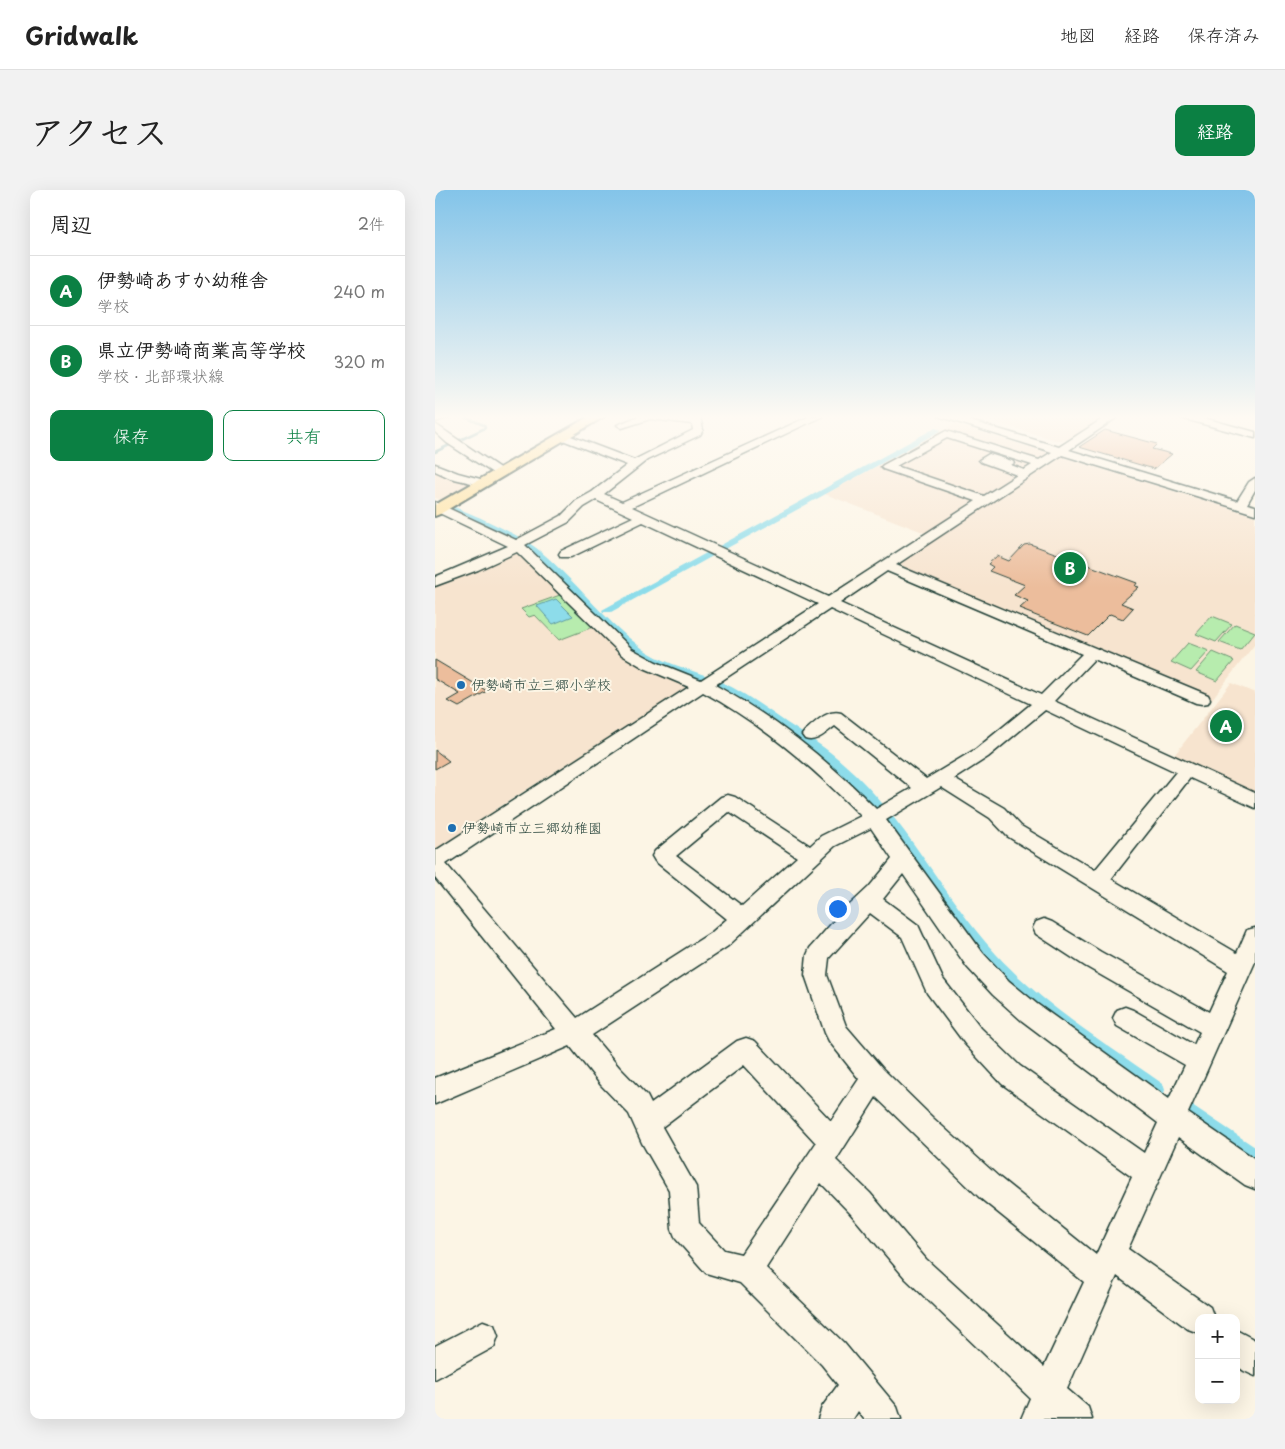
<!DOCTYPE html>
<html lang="ja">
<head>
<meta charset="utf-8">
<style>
	:root { --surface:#fff; --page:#f2f2f2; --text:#222; --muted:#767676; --line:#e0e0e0; --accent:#0b8043 }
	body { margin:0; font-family:"Playpen Sans","Klee One",sans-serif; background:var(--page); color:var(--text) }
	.controls { position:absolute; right:15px; bottom:15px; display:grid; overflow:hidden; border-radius:10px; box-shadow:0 5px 20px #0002 }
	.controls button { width:45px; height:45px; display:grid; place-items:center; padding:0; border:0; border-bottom:1px solid var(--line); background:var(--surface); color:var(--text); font:25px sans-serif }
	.you { position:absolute; left:402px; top:718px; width:18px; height:18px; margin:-12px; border:4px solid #fff; border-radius:50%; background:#1a73e8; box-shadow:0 0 0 8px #1a73e833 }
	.badge { display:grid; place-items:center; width:32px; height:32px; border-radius:50%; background:var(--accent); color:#fff; font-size:16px; font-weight:700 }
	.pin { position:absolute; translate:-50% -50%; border:2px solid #fff; box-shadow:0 1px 5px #0006 }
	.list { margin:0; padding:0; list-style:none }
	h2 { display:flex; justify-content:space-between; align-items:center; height:65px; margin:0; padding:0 20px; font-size:21px }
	h2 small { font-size:16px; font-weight:400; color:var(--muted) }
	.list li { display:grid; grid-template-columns:32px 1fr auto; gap:15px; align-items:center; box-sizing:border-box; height:70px; padding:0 20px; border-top:1px solid var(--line) }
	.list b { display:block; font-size:19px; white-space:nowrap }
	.list p { margin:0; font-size:16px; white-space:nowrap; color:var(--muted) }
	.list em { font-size:16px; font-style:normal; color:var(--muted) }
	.actions { display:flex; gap:10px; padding:15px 20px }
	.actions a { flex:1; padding:11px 0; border:1px solid var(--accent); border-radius:10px; text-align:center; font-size:18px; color:var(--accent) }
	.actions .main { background:var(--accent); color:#fff }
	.map { position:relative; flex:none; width:820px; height:1229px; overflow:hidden; border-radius:10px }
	header { display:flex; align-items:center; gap:30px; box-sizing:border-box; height:70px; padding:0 25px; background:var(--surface); border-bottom:1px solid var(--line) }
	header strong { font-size:24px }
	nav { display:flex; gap:28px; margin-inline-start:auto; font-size:18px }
	.intro { display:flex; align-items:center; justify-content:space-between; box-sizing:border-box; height:120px; padding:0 30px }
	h1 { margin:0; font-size:35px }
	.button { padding:12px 22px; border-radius:10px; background:var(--accent); color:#fff; font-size:18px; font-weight:700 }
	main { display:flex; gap:30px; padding:0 30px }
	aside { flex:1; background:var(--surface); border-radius:10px; box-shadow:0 5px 20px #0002 }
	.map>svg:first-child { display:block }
	.built { fill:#f7e4cf }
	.green { fill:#b7ecae; stroke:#6b9471 }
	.water { fill:#8ddcea; stroke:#619ca1 }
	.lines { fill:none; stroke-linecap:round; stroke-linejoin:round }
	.stream { stroke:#619ca1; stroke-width:2.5 }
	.canal { fill:#8ddcea; fill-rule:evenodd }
	.building { fill:#ecbd9c; stroke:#1f3d34 }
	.minor-casing { stroke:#1f3d34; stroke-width:3 }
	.major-casing { stroke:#1f3d34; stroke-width:4 }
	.minor { fill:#fcf5e5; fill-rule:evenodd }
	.major { fill:#fdde96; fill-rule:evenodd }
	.poi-dot { fill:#1f6fb2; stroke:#fcf5e5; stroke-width:2 }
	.labels { text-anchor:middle; stroke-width:4; stroke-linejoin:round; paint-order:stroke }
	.poi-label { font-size:14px; fill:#1f3d34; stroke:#fcf5e5; text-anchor:start }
</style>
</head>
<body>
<header>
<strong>Gridwalk</strong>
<nav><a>地図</a><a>経路</a><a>保存済み</a></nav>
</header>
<div class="intro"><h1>アクセス</h1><a class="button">経路</a></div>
<main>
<aside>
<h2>周辺<small>2件</small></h2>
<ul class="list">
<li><span class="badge">A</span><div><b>伊勢崎あすか幼稚舎</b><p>学校</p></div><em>240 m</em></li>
<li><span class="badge">B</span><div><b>県立伊勢崎商業高等学校</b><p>学校 · 北部環状線</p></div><em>320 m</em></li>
</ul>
<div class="actions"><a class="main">保存</a><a>共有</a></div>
</aside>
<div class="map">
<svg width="820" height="1229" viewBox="0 0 820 1229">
	<rect width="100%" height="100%" fill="#fcf5e5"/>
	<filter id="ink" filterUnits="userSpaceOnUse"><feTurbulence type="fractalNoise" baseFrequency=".02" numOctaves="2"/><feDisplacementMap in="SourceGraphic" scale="10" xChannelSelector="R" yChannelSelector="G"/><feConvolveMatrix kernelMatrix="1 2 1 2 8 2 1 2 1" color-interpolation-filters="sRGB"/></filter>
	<g filter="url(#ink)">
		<path class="built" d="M539 226H669L633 250H620Z
			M520 234 614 263 493 344 390 304Z
			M624 266 820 326V454L777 509 458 376Z
			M4 281 41 292 12 311 0 308V283Z
			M82 361 182 461 207 477 250 496V499L69 614 0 661V394Z
			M796 493 820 503V606L737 568Z"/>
		<path class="green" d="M125 405 158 437 124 450 100 425 94 427 86 419Z
			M777 426 797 434 781 452 761 444Z
			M800 434 820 442 805 460 784 452Z
			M753 453 774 461 756 481 736 472Z
			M778 462 799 471 782 491 761 482Z"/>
		<path class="water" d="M121 409 138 426 118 434 102 416Z"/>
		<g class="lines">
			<path class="stream" d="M0 262 50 238 49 235 27 226"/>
			<path class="canal" d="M500 238 507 240 176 422H168L167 420Z
				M13 315C37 323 86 345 105 361 140 390 167 428 203 455 226 474 258 479 284 491 309 502 330 518 352 533 372 546 392 558 409 574 471 628 506 704 561 764 609 816 670 853 728 894L730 900 728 906 721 909 714 906 628 844 567 793 530 750 443 626 423 603 395 575 294 506 265 492 219 474 198 462 98 364 77 350 10 320V316Z
				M739 903 820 957V979L813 976 732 919 730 912 732 905Z"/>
		</g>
		<path class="building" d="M670 240 722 254 717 259 737 264 719 279 644 257Z
			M595 354 702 393 700 396 704 397 686 413 698 418 688 429 675 424 653 446 589 421 590 420 585 418 593 411 579 405 590 395 554 381 558 377 553 374 562 366 574 371 589 355Z
			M0 470 52 501 24 517 13 511 25 504 0 489Z
			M0 560 14 571 0 579Z"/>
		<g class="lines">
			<defs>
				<path id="minor" d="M0 226H17L0 232Z
					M204 226 255 228V226H265L268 240 265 245 212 270 169 304 187 312 375 226H388L197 317 393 407 541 311 448 279 446 277 448 275 511 241 604 270 617 262 503 226H519L624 257 672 226H684L634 260 802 311 814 292 820 288V300L812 314 820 316V324L627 265 461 375 773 505 775 509 773 513 767 514 761 513 659 469 619 511 820 603V618L755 588 676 689 802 763 812 740 820 738V772L753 923 820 969V999L810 995 743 947 693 1059 775 1117 779 1128H764V1143L753 1139 682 1086 632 1199 653 1217 657 1229H586L595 1208 471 1089 415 1023 386 993 331 1078 409 1153 462 1217 466 1229H429L423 1221 418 1229H383L387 1217 403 1195 387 1175 305 1093 271 1083 241 1049 237 1039 234 1000 207 953 194 924 166 895 135 856 0 914V888L121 839 0 688V661L254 497 209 478 187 465 82 362 43 380 0 396V387L73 356 0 321V312L81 350 126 326 141 311 157 302 192 275 125 249 124 247 125 245H133L199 270 258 240 257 234 215 229 187 238 182 235ZM512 248 597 275 589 280 576 275 579 273 577 271 554 264 544 270 546 272 582 285 549 306 461 276ZM161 310 198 327 126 361 124 364 126 367H136L208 332 383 414 266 490 221 472 197 459 90 355 134 332 149 317ZM452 381 647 464 606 505 405 413ZM395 419 596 514 541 559 491 589 406 523C392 519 380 533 370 541L367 545 370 549C382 553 390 543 400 536L477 598 441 619C393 570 340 528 280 495ZM268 502C327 534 379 578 426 626L386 646 375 656 300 607 293 605 286 607 220 661 217 666 220 671 292 729 277 742 142 828 11 674ZM610 520 741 582 660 680 586 636 569 618 519 589 553 567ZM506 597 555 628 572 646 793 781 774 822 666 762 617 732 609 729 601 732 598 738 601 744 650 776 765 842 759 855 698 820 690 817 682 820 678 828 682 836 750 875 734 909 602 814 574 791 548 763 451 630ZM294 622 362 667 307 716 241 666ZM436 638 457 669 434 697 404 725 375 758 372 765 370 785 390 843 394 851 424 889 396 931 320 851 311 848 302 851 216 914 212 906 184 877 157 845 293 756 400 656ZM468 684 532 777 558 805 586 830 723 933 709 963 585 876 546 838 508 789 483 735 448 709ZM435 723 467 747 492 803 530 854 567 894 697 987 661 1065 565 988 498 928 448 879 411 836 392 785 394 768ZM309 875 381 953 306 1064 289 1060 264 1033 261 997 227 937ZM441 907 545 1008 649 1092 609 1177 491 1069 435 1003 401 970Z
					M745 226H762L820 242V248L746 228Z
					M0 234 69 281 71 283 69 285H61L12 253 0 242Z
					M0 274 23 283 53 291 55 293 49 296 15 288 0 281Z
					M48 1131 59 1135 63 1146 59 1157 0 1189V1156Z
					M801 1140 820 1150V1186L809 1181 801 1175Z"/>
				<path id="major" d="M155 226H170L5 324 0 326V315Z"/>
			</defs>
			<use href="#minor" class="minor-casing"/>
			<use href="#major" class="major-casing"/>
			<use href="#minor" class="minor"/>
			<use href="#major" class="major"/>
		</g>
	</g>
	<linearGradient id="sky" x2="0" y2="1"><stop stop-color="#83c4e9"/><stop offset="0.57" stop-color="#fefaf3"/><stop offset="1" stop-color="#fefaf3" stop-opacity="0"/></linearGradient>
	<rect width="820" height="398" fill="url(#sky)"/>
	<g class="poi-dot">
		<circle cx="26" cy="495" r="5"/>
		<circle cx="17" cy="638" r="5"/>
	</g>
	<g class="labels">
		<g class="poi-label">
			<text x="36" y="500">伊勢崎市立三郷小学校</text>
			<text x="27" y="643">伊勢崎市立三郷幼稚園</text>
		</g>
	</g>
</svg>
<div class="controls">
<button>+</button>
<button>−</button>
</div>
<div class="you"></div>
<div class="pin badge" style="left:791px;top:536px">A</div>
<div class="pin badge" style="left:635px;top:378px">B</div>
</div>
</main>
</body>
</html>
